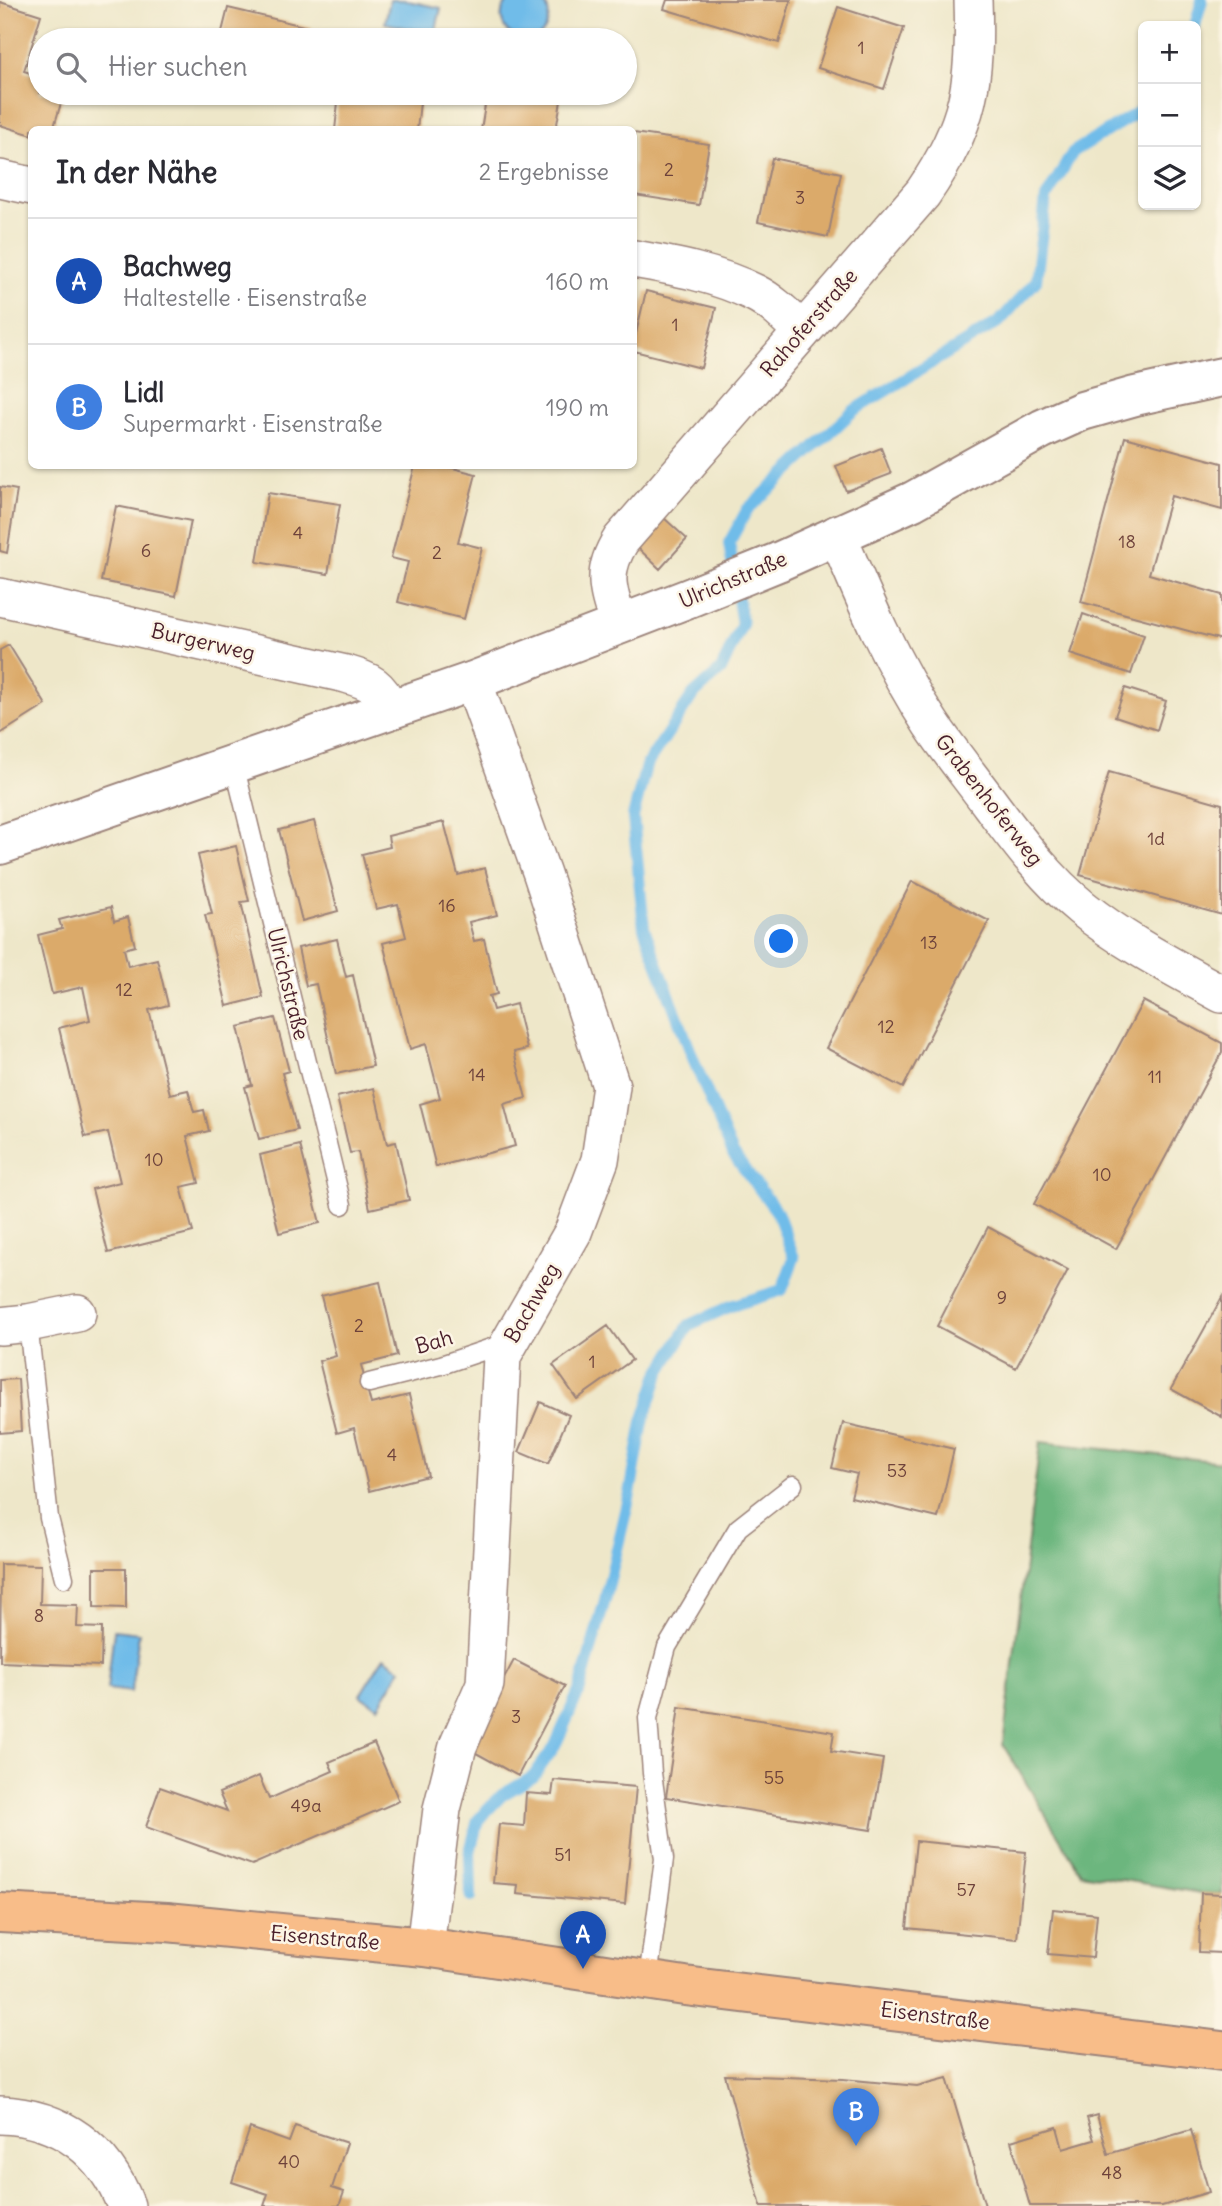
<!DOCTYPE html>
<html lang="de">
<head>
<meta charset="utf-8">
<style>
	:root { --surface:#fff; --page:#f7f7f7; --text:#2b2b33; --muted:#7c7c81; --line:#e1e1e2; --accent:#b5179e }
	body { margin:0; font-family:Delius,sans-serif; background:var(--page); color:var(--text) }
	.controls { position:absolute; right:21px; top:21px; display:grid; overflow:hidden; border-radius:10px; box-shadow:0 2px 5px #0004 }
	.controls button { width:63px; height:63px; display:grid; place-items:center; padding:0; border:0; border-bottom:2px solid var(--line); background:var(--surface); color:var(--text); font:35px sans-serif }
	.you { position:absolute; left:782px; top:942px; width:24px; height:24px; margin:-18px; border:5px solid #fff; border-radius:50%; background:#1a73e8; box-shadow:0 0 0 10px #1a73e833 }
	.badge { display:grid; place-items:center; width:46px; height:46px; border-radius:50%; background:var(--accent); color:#fff; font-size:23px; font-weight:700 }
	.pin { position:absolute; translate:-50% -58px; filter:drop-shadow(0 2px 4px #0008) }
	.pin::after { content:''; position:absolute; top:37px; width:24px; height:21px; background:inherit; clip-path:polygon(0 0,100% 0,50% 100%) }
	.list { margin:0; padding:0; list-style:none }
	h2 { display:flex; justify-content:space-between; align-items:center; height:91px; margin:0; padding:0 28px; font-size:30px }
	h2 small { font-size:23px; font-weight:400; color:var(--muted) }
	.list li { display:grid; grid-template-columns:46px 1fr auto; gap:21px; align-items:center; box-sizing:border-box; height:126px; padding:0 28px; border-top:2px solid var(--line) }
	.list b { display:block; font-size:26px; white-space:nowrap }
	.list p { margin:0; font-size:23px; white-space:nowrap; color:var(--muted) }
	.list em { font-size:23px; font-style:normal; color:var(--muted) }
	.icon { flex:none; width:38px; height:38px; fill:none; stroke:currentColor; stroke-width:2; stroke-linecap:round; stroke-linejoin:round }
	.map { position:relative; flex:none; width:1222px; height:2206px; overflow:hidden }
	.search { position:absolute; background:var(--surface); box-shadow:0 2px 5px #0004; left:28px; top:28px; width:609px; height:77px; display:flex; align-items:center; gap:18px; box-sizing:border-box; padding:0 24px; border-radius:38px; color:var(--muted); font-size:26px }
	.panel { position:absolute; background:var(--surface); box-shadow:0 2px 5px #0004; left:28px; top:126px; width:609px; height:343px; border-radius:10px }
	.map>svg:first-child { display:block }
	.forest { fill:#6cb67e; stroke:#5b6a54; stroke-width:2 }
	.water { fill:#70bce9; stroke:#5d6e8a; stroke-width:2 }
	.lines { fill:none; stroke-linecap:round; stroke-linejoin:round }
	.stream { stroke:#70bce9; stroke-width:12 }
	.building { fill:#dbaa6a }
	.service-casing { stroke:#9c837a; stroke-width:21 }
	.minor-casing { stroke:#9c837a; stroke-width:40 }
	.tertiary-casing { stroke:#9c837a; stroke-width:42 }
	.primary-casing { stroke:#9c837a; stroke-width:42 }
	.service { stroke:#fff; stroke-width:18 }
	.minor { stroke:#fff; stroke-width:37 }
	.tertiary { stroke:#fff; stroke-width:38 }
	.primary { stroke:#f8bd89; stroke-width:38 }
	.labels { text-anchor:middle; stroke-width:5; stroke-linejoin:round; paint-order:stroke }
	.number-label { font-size:18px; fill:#6e423b }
	.street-label { font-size:21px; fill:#4a1f2b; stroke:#fcf5e5 }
</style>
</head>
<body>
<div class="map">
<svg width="1222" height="2206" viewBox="0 0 1222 2206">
	<rect width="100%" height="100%" fill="#fcf5e5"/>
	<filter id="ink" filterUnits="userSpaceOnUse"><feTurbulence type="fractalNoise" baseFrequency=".0143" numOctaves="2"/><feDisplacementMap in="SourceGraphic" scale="14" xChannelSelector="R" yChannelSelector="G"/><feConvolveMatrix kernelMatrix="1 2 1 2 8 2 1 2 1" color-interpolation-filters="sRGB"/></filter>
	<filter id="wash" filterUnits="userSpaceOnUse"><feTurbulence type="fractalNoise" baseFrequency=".00686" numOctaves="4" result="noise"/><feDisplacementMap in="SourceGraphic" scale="28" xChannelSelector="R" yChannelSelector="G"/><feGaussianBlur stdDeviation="1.57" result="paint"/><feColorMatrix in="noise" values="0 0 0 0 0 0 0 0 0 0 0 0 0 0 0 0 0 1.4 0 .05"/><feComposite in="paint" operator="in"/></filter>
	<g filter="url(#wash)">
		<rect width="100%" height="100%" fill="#eee7c9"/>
		<path class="forest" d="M1040 1442 1222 1462V1894L1201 1893 1081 1873 1003 1745Z"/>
		<path class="water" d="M390 0H403L441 8 435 34 385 23Z
			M509 0H541C547 5 550 12 548 20 541 60 481 31 509 0Z
			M114 1630 139 1633 131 1692 107 1689Z
			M384 1657 401 1669 378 1707 360 1695Z"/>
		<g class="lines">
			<path class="stream" d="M1195 26 1202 0
				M471 1897 470 1852 478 1820 502 1795 533 1777 555 1746 580 1689 605 1600 630 1494 643 1422 659 1374 689 1325 731 1306 782 1290 794 1258 777 1212 733 1154 696 1066 644 928 633 817 646 766 693 695 721 670 742 624 729 543 747 510 853 411 1000 321 1036 281 1046 198 1073 152 1143 109"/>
		</g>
		<g id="blocks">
			<path class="building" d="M667 0H791L779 43 664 9Z
				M0 2 41 15 24 71 40 76V93H64L53 130H32V135L0 125Z
				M838 7 904 28 884 89 818 68Z
				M228 8 312 28 309 40H220Z
				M339 93H421L417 130H335Z
				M487 93H548L562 95 556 130H481Z
				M634 133 709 144 699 205 634 195Z
				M772 158 841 173 828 237 758 222Z
				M646 291 716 308 701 368 634 351V342Z
				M1125 437 1222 463V510L1171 496 1149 574 1222 595V640L1081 602Z
				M881 448 891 474 846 491 836 466Z
				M415 466H445L476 474 458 542 482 548 464 619 398 602 408 562 391 558Z
				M0 487 17 490 7 553 0 551Z
				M268 493 340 504 328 574 257 562Z
				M116 506 191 521 176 596 101 581Z
				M664 518 687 539 660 569 637 547Z
				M1083 614 1144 635 1131 674 1070 654Z
				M9 645 46 705 0 734V650Z
				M1125 688 1166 701 1157 730 1115 716Z
				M1109 772 1222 804V915L1080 875Z
				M314 821 338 911 302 921 279 830Z
				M444 822 458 875 485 868 497 915 469 922 474 941 484 939 497 994 489 996 493 1010 516 1004 527 1049 514 1052 526 1098 504 1104 515 1146 436 1167 420 1104 440 1098 426 1044 410 1049 383 943 406 937 398 904 376 909 362 854 390 847 388 836Z
				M236 846 249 901 241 902 263 997 227 1006 205 915 212 914 198 855Z
				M912 881 989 921 903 1088 826 1048Z
				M111 907 114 921 128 917 135 946 124 949 128 966 157 959 168 1005 149 1010 170 1094 188 1090 194 1112 204 1110 209 1131 187 1136 199 1183 181 1187 193 1232 108 1253 92 1189 120 1182 108 1132 85 1137 59 1028 90 1020 83 987 52 994 38 935 62 929 59 920Z
				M337 939 346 977 353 975 373 1066 336 1074 316 984 306 986 298 948Z
				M1143 1001 1222 1043V1052L1116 1249 1034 1204Z
				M275 1018 289 1071 282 1073 297 1130 259 1139 245 1087 252 1085 238 1027Z
				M374 1088 387 1144 396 1142 409 1200 370 1209 358 1152 350 1153 337 1097Z
				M300 1145 320 1223 279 1233 260 1155Z
				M988 1227 1068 1270 1016 1368 937 1326Z
				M380 1282 397 1356 361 1365 371 1404 409 1395 428 1476 369 1491 354 1428 337 1433 319 1361 336 1356 321 1296Z
				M1222 1297V1417L1171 1389Z
				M608 1326 632 1360 577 1399 553 1365Z
				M18 1379 21 1431 0 1433V1380Z
				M540 1402 569 1415 548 1464 519 1452Z
				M843 1423 954 1449 938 1518 851 1497 857 1474 832 1468Z
				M1 1564 41 1565 40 1604 78 1605 77 1627 102 1628 101 1666 0 1662Z
				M94 1568H126V1608L94 1607Z
				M514 1660 565 1686 518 1776 467 1748Z
				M679 1707 834 1732 831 1751 883 1759 871 1830 666 1797Z
				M374 1743 399 1801 252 1865 146 1827 160 1787 227 1811 219 1793 259 1776 269 1799 333 1771 329 1762Z
				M554 1780 636 1787 625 1904 517 1894 518 1885 493 1883 499 1824 524 1826 526 1793 552 1795Z
				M916 1841 1026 1852 1017 1939 907 1928Z
				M1201 1893 1222 1894V1953L1199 1952Z
				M1053 1909 1097 1914 1093 1958 1048 1954Z
				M725 2075 843 2079 917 2086 947 2078 985 2206H761Z
				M1097 2115 1108 2154 1191 2130 1209 2192 1162 2206H1030L1011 2141 1057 2127 1063 2149 1094 2140 1087 2118Z
				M295 2126 347 2143 332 2188 344 2192 339 2206H264L268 2194 232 2182 250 2128 289 2142Z"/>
		</g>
	</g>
	<g filter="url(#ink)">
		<use href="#blocks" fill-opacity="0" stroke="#9c837a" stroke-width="2"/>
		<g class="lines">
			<defs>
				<path id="service" d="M234 764 342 1205
					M28 1323 49 1518 64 1578
					M369 1383 441 1365 506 1343
					M648 1979 664 1859 652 1773 648 1718 667 1647 738 1528 793 1485"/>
				<path id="minor" d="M0 179 32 186
					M634 259C674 266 717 274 755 293 773 302 787 317 802 331
					M837 534C864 599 892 665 931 724 950 752 971 778 991 805 1018 841 1046 879 1082 908 1124 942 1175 968 1222 994
					M0 597 346 674C372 682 379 685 391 710
					M619 625C608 591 600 573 621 540L923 193C970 125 976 80 973 0
					M0 1326 28 1323 77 1313
					M425 1947 442 1809 458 1746 485 1684 502 1356 573 1232 600 1160 611 1086 542 874 473 681
					M0 2115C61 2117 105 2150 126 2206"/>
				<path id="tertiary" d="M0 845 473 681 689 598 778 562 913 501 1042 429 1082 411 1135 396 1222 377"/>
				<path id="primary" d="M0 1913 167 1922 425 1947 685 1986 1222 2051"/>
			</defs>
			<use href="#service" class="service-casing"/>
			<use href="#minor" class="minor-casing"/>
			<use href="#tertiary" class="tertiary-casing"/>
			<use href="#primary" class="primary-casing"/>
			<use href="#service" class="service"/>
			<use href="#minor" class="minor"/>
			<use href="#tertiary" class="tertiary"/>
			<use href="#primary" class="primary"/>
		</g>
	</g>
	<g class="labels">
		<g class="number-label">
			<text x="861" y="54">1</text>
			<text x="669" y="176">2</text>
			<text x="800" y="204">3</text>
			<text x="675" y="331">1</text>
			<text x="298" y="539">4</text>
			<text x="1127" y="548">18</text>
			<text x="146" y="557">6</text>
			<text x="437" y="559">2</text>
			<text x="1156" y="845">1d</text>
			<text x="447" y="912">16</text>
			<text x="929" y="949">13</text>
			<text x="124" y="996">12</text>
			<text x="886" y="1033">12</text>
			<text x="477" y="1081">14</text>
			<text x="1155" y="1083">11</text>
			<text x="154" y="1166">10</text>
			<text x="1102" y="1181">10</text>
			<text x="1002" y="1304">9</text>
			<text x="359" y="1332">2</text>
			<text x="592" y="1368">1</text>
			<text x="392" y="1461">4</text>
			<text x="897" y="1477">53</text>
			<text x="39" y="1622">8</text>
			<text x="516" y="1723">3</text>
			<text x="774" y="1784">55</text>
			<text x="306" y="1812">49a</text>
			<text x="563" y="1861">51</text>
			<text x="966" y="1896">57</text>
			<text x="289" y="2168">40</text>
			<text x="1112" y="2179">48</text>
		</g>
		<g class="street-label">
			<text transform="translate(809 323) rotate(-49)" y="7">Rahoferstraße</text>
			<text transform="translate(733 580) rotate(-23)" y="7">Ulrichstraße</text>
			<text transform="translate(203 642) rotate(13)" y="7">Burgerweg</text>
			<text transform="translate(989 800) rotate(52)" y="7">Grabenhoferweg</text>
			<text transform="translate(288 984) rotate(76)" y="7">Ulrichstraße</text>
			<text transform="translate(532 1303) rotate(-60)" y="7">Bachweg</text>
			<text transform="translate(434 1342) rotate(-16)" y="7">Bah</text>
			<text transform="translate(325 1938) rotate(5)" y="7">Eisenstraße</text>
			<text transform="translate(935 2016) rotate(7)" y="7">Eisenstraße</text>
		</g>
	</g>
</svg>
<div class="controls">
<button>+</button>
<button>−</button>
<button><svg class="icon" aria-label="layers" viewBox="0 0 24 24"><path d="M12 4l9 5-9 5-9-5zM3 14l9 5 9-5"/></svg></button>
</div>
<div class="you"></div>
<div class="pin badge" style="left:583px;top:1969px;background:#1a4fb4">A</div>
<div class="pin badge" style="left:856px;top:2146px;background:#3f7fe0">B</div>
<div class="search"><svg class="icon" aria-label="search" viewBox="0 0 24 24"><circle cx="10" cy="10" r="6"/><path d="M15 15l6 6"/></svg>Hier suchen</div>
<section class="panel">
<h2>In der Nähe<small>2 Ergebnisse</small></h2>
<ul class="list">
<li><span class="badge" style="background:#1a4fb4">A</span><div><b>Bachweg</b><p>Haltestelle · Eisenstraße</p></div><em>160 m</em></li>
<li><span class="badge" style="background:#3f7fe0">B</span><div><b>Lidl</b><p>Supermarkt · Eisenstraße</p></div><em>190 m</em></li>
</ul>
</section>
</div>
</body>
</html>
